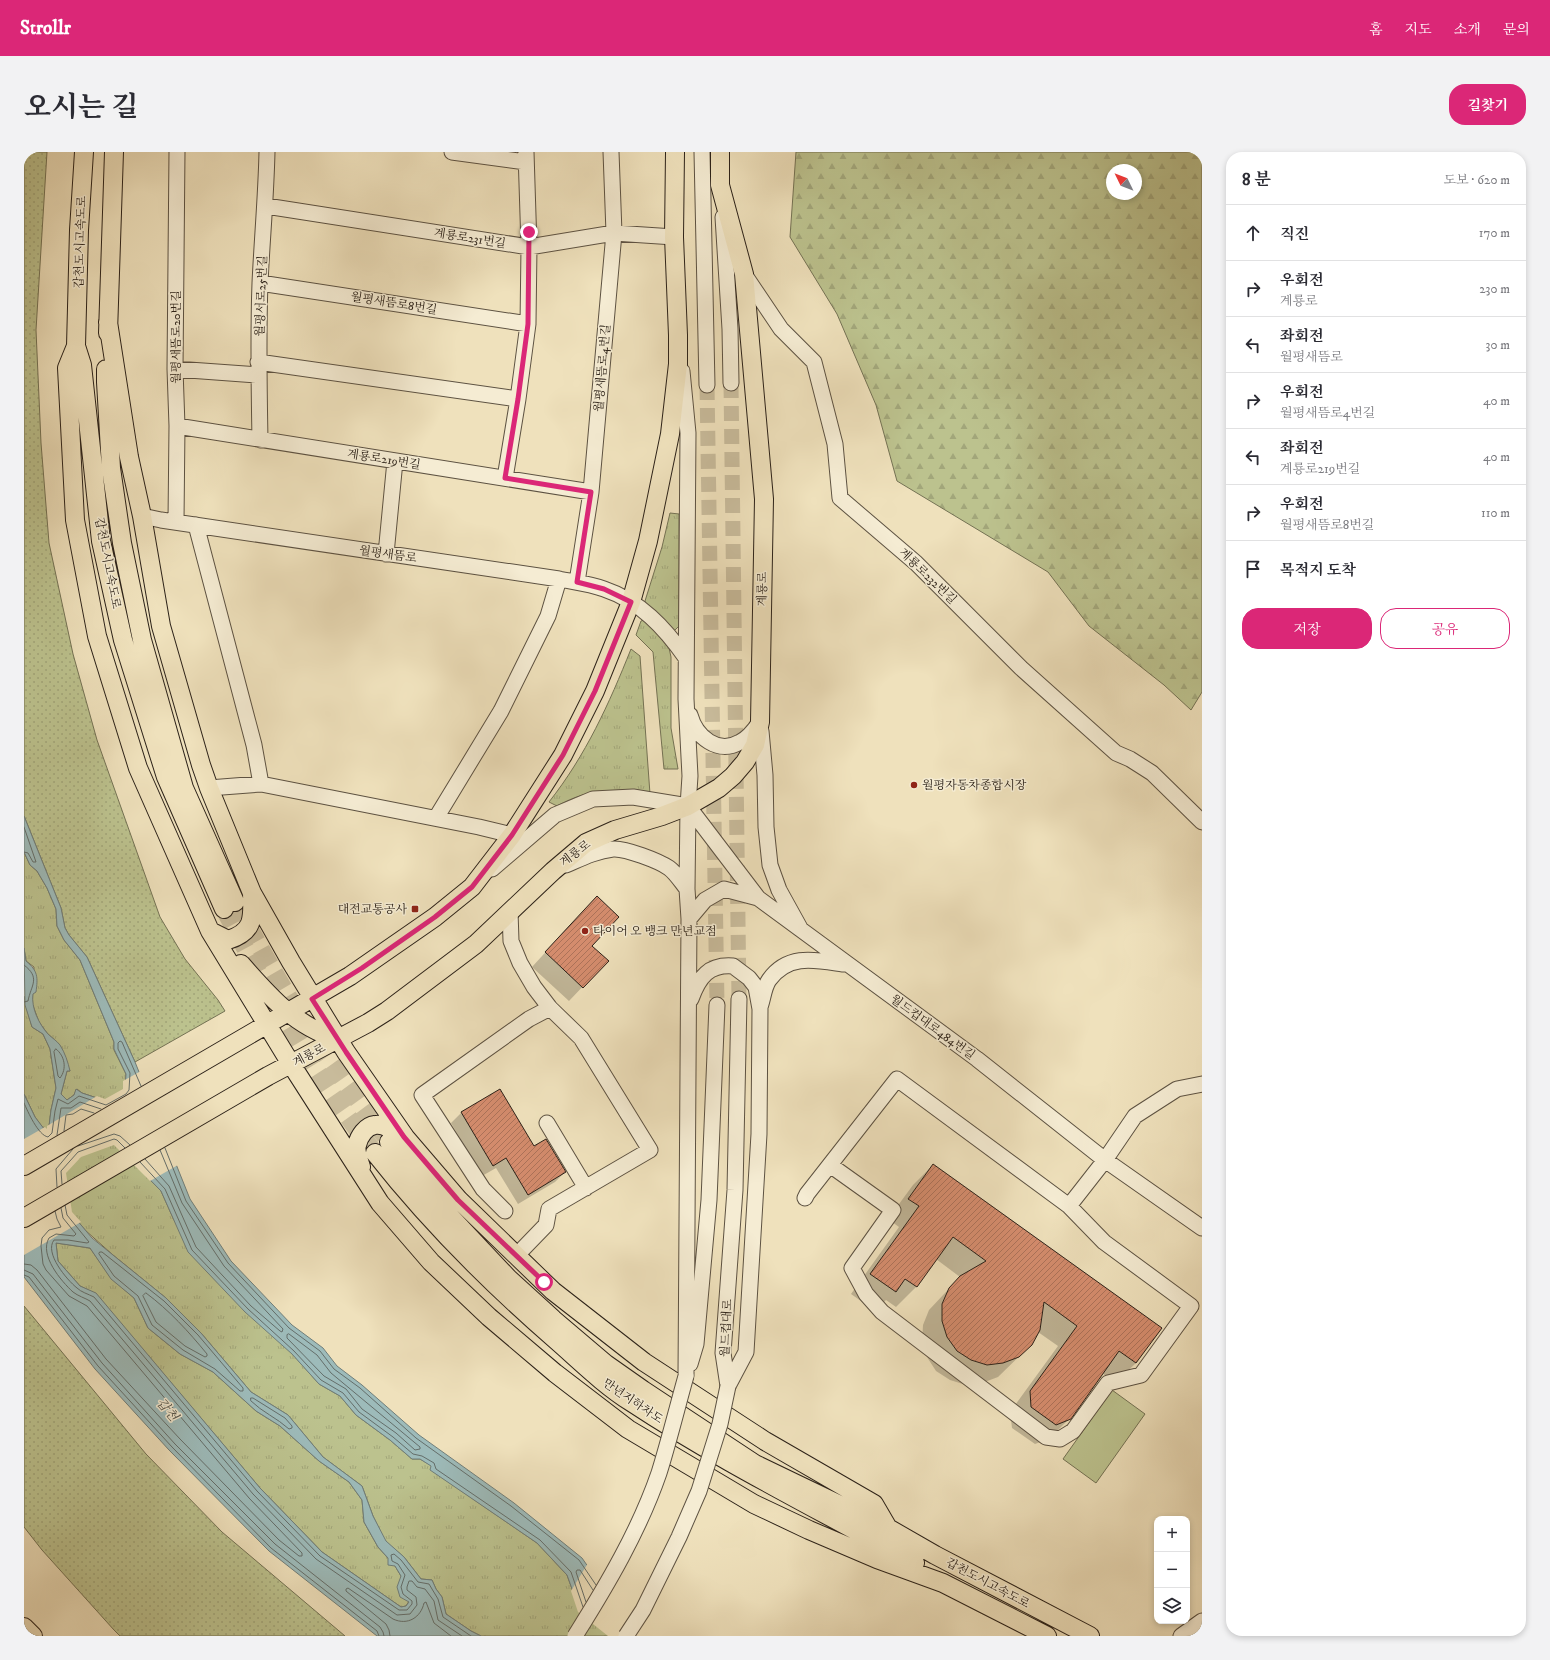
<!DOCTYPE html>
<html lang="ko">
<head>
<meta charset="utf-8">
<style>
	:root { --surface:#fff; --page:#f2f2f3; --text:#2b2b33; --muted:#7c7c81; --line:#e1e1e2; --accent:#db2777 }
	body { margin:0; font-family:"IM FELL DW Pica","Noto Serif KR",serif; background:var(--page); color:var(--text) }
	.controls { position:absolute; right:12px; bottom:12px; display:grid; overflow:hidden; border-radius:8px; box-shadow:0 2px 6px #0003 }
	.controls button { width:36px; height:36px; display:grid; place-items:center; padding:0; border:0; border-bottom:1px solid var(--line); background:var(--surface); color:var(--text); font:20px sans-serif }
	.compass { position:absolute; left:1082px; top:12px; width:36px; height:36px; border-radius:50%; background:var(--surface); box-shadow:0 2px 6px #0003; rotate:313deg }
	.stop { position:absolute; width:12px; height:12px; margin:-9px; border:3px solid #db2777; border-radius:50%; background:#fff }
	.stop.end { background:#db2777; border-color:#fff; box-shadow:0 1px 4px #0008 }
	.list { margin:0; padding:0; list-style:none }
	h2 { display:flex; justify-content:space-between; align-items:center; height:52px; margin:0; padding:0 16px; font-size:17px }
	h2 small { font-size:13px; font-weight:400; color:var(--muted) }
	.list li { display:grid; grid-template-columns:26px 1fr auto; gap:12px; align-items:center; box-sizing:border-box; height:56px; padding:0 16px; border-top:1px solid var(--line) }
	.list b { display:block; font-size:15px; white-space:nowrap }
	.list p { margin:0; font-size:13px; white-space:nowrap; color:var(--muted) }
	.list em { font-size:13px; font-style:normal; color:var(--muted) }
	.actions { display:flex; gap:8px; padding:12px 16px }
	.actions a { flex:1; padding:9px 0; border:1px solid var(--accent); border-radius:16px; text-align:center; font-size:14px; color:var(--accent) }
	.actions .main { background:var(--accent); color:#fff }
	.icon { flex:none; width:22px; height:22px; fill:none; stroke:currentColor; stroke-width:2; stroke-linecap:round; stroke-linejoin:round }
	.map { position:relative; flex:none; width:1178px; height:1484px; overflow:hidden; border-radius:16px }
	header { display:flex; align-items:center; gap:24px; box-sizing:border-box; height:56px; padding:0 20px; background:var(--accent); color:#fff }
	header strong { font-size:19px }
	nav { display:flex; gap:22px; margin-inline-start:auto; font-size:14px }
	.intro { display:flex; align-items:center; justify-content:space-between; box-sizing:border-box; height:96px; padding:0 24px }
	h1 { margin:0; font-size:28px }
	.button { padding:10px 18px; border-radius:16px; background:var(--accent); color:#fff; font-size:14px; font-weight:700 }
	main { display:flex; gap:24px; padding:0 24px }
	aside { flex:1; background:var(--surface); border-radius:16px; box-shadow:0 2px 6px #0003 }
	.map>svg:first-child { display:block }
	.grass { fill:url(#grass-tufts); stroke:#747254 }
	.forest { fill:url(#forest-firs); stroke:#747254; fill-rule:evenodd }
	.park { fill:url(#park-dots); stroke:#747254 }
	.pitch { fill:#bcc28e; stroke:#747254 }
	.water { fill:#9dbbba; stroke:#707e7a; fill-rule:evenodd }
	.pier { fill:#efe1bc }
	.shadow { fill:#0003 }
	.lines { fill:none; stroke-linecap:round; stroke-linejoin:round }
	.shore { stroke:#646e6a; stroke-width:1 }
	.building { fill:url(#building-hatch); stroke:#2c2219 }
	.minor-tunnel { stroke:#c8bb9b; stroke-width:15; stroke-dasharray:15 8; stroke-linecap:butt }
	.major-tunnel { stroke:#c8bb9b; stroke-width:18; stroke-dasharray:18 9; stroke-linecap:butt }
	.minor-casing { stroke:#5d5242; stroke-width:17 }
	.major-casing { stroke:#2c2219; stroke-width:20 }
	.minor { stroke:#f5ecd3; stroke-width:15 }
	.major { stroke:#efe1bc; stroke-width:18 }
	.minor-bridge-casing { stroke:#5d5242; stroke-width:17; stroke-linecap:butt }
	.minor-bridge { stroke:#f5ecd3; stroke-width:15 }
	.route { stroke:#db2777; stroke-width:5 }
	.poi-dot { fill:#8f2418; stroke:#f5ecd3; stroke-width:1.5 }
	.labels { text-anchor:middle; stroke-width:3; stroke-linejoin:round; paint-order:stroke }
	.street-label { font-size:12px; fill:#2c2219; stroke:#f5ecd3 }
	.poi-label { font-size:12px; fill:#2c2219; stroke:#f5ecd3; text-anchor:start }
	.water-label { font-size:13px; font-style:italic; fill:#4e5049; stroke:#f5ecd3 }
</style>
</head>
<body>
<header>
<strong>Strollr</strong>
<nav><a>홈</a><a>지도</a><a>소개</a><a>문의</a></nav>
</header>
<div class="intro"><h1>오시는 길</h1><a class="button">길찾기</a></div>
<main>
<div class="map">
<svg width="1178" height="1484" viewBox="0 0 1178 1484">
	<defs>
		<pattern id="grass-tufts" width="24" height="20" patternUnits="userSpaceOnUse"><rect width="24" height="20" fill="#bcc28e"/><path d="M3 7l-1-3M5 7V3M7 7l1-3M15 17l-1-3M17 17v-4M19 17l1-3" fill="none" stroke="#a2a67a"/></pattern>
		<pattern id="forest-firs" width="22" height="20" patternUnits="userSpaceOnUse"><rect width="22" height="20" fill="#bcc28e"/><path d="M5 1l3.5 6h-7zM16 11l3.5 6h-7z" fill="#a2a67a"/></pattern>
		<pattern id="park-dots" width="8" height="8" patternUnits="userSpaceOnUse"><rect width="8" height="8" fill="#bcc28e"/><path d="M2 2h.1M6 6h.1" fill="none" stroke="#a2a67a" stroke-width="1.8" stroke-linecap="round"/></pattern>
		<pattern id="building-hatch" width="6" height="6" patternUnits="userSpaceOnUse"><rect width="6" height="6" fill="#d48c6d"/><path d="M-1 1l2-2M0 6l6-6M5 7l2-2" fill="none" stroke="#ac7259"/></pattern>
	</defs>
	<rect width="100%" height="100%" fill="#efe1bc"/>
	<filter id="stains"><feTurbulence type="fractalNoise" baseFrequency=".005" numOctaves="4"/><feColorMatrix values="0 0 0 0 .2 0 0 0 0 .09 0 0 0 0 .02 0 0 0 .5 -.17"/></filter>
	<radialGradient id="worn" r=".72"><stop offset=".6" stop-color="#630" stop-opacity="0"/><stop offset="1" stop-color="#630" stop-opacity=".3"/></radialGradient>
	<path class="grass" d="M646 361 655 362V474L649 480 622 455 621 449 638 395Z
		M622 467 645 496 647 505V576L654 617H640L629 500 612 483 617 469Z
		M607 497 616 504 626 642C587 638 568 635 533 654L525 650C562 603 585 552 607 497Z
		M0 700 6 713 13 719 23 736 32 757 33 774 40 788 56 808 90 890V898L102 922 101 938 82 949 58 941 53 937 50 943 43 948 37 942 43 919H46L35 892 23 881 15 870 8 851 10 815 2 809 0 796Z
		M0 844 8 875 19 882 26 897 32 936 27 958 24 983 11 965 0 942Z
		M90 991 137 1039 150 1068 295 1232 316 1244 332 1263 366 1288 388 1307H396L408 1314 407 1318 513 1391 543 1423 556 1459 587 1484H457L447 1479 422 1462 418 1445 412 1437 408 1428 397 1427 380 1405 361 1389 349 1364 338 1334 299 1305 264 1263 227 1240 177 1181 142 1146 89 1103 61 1078 47 1061 40 1021 56 1003Z
		M32 1091 66 1096 87 1126 110 1146 124 1176 156 1202 189 1220 232 1259 256 1274 295 1309 325 1330 338 1348 340 1370 354 1395 371 1414 377 1424 385 1449 382 1454 377 1455 298 1400 236 1336 72 1142 56 1134 34 1109Z"/>
	<path class="forest" d="M772 0H1178V540L1167 558 1140 533 1065 474 1024 420 873 329 852 253 813 162 766 85ZM1088 18H1112V42H1088Z"/>
	<path class="park" d="M0 0H23L12 178 17 291 25 391 49 502 73 588 136 765 161 807 194 848 201 859 111 910 63 805 45 783 41 776 37 756 0 664Z
		M0 1154 122 1302 198 1380 321 1484H96L90 1478 18 1398 0 1375Z"/>
	<path class="pitch" d="M1088 1238 1121 1262 1072 1331 1039 1307Z"/>
	<path class="water" d="M0 664 37 756 41 776 45 783 63 805 111 910 166 1047 207 1109 268 1173 299 1196 313 1214 338 1233 395 1283 490 1351 558 1406 599 1465 556 1459 543 1423 513 1391 406 1318 407 1314 396 1307H388L366 1288 332 1263 316 1244 295 1232 268 1202 221 1160 164 1100 137 1039 90 991 56 1003 40 1021 47 1061 68 1086 142 1146 177 1181 227 1240 264 1263 299 1305 338 1334 349 1364 362 1389 380 1405 397 1427 408 1428 412 1437 418 1445 422 1462 447 1479 457 1484H353L245 1399 145 1298 71 1217 0 1125V942L11 965 24 982 27 958 32 936 26 897 19 882 8 875 1 853 0 796 2 809C14 819 14 825 12 840L9 842C7 856 15 872 24 882 28 886 33 889 36 893 41 901 44 910 46 919H43L37 942 43 948 50 943 52 937 58 941 82 949 101 938 102 922 90 897V890L56 808 40 788 33 774 32 757 23 736 13 719 6 713 0 700ZM32 1091 66 1096 87 1127 110 1146 124 1176 156 1202 189 1220 232 1259 256 1274 295 1309 325 1330 338 1348 340 1370 354 1395 364 1406V1413L371 1414 377 1424 373 1435 376 1445 385 1450 382 1454 377 1455 298 1400 236 1336 72 1141 56 1134 34 1109Z"/>
	<path class="pier" d="M117 919 154 1013 126 1029 90 993 57 1005 42 1021 48 1060 57 1070 0 1103V987L21 975 23 977V974L73 944 81 947 99 937V929Z
		M564 1411 600 1464 629 1484H584L554 1460 547 1439Z"/>
	<path class="shadow" d="M559 759 567 794 583 809 545 849 508 815Z
		M475 938 510 996 541 1020 531 1030 494 1052 472 1016 458 1024 427 971 437 961Z
		M909 1013 1112 1211 1091 1231 1078 1221 1046 1266 1025 1287 1011 1292 988 1276 986 1260 1034 1194 1014 1180 1007 1193 974 1225 958 1231 942 1233 926 1228 912 1219 903 1205 898 1190 899 1173 905 1158 936 1125 912 1107 892 1135 872 1155 862 1148 851 1159 827 1142 875 1075 864 1067 889 1033Z"/>
	<g class="lines">
		<path class="shore" d="M0 675 12 710H9L4 701 0 700
			M0 813C17 826 7 833 4 849L0 850
			M32 897C41 904 43 917 36 926L34 924 30 900Z
			M0 951C4 960 14 983 24 985L28 981 31 959 34 947 44 952 55 944 82 953 102 942 105 938 106 921 94 897V891L96 889 98 890 117 934
			M40 979 42 963 49 962 57 957 70 961
			M33 983 37 956H47L56 950 77 957
			M54 994 90 982 96 984 106 993
			M141 996 162 1049 204 1111 265 1176 296 1199 310 1217 336 1236 392 1286 487 1354 555 1408 572 1433
			M121 1007 145 1034 172 1095 227 1154 256 1179 258 1180 259 1177 200 1114 158 1051 136 998
			M116 1010 141 1037 168 1098 224 1157 270 1199 297 1228 319 1241 335 1260 369 1285 389 1302 398 1304 410 1311 412 1317 516 1388 547 1420 559 1455
			M38 1032 37 1019 54 1000 90 987 93 988 101 996
			M33 1035 32 1017 49 997
			M41 1053 43 1063 65 1090 63 1091 44 1088H30C20 1101 43 1128 53 1136 57 1140 64 1142 70 1145L233 1339 296 1404 375 1458H383L388 1452V1449L379 1442 377 1435 381 1423 374 1412 368 1409 367 1403 370 1402 377 1408 394 1430 405 1432 414 1447 419 1465 447 1484
			M37 1056 39 1066 52 1082 50 1084 32 1082 25 1086C15 1103 37 1129 49 1140 54 1144 61 1146 66 1149L229 1342 292 1407 373 1463 386 1462 393 1453 392 1445 383 1438V1435L385 1429H388L393 1435 401 1437 410 1449 414 1468 438 1484
			M76 1100H78L140 1149 174 1183 219 1236V1239H216L191 1217 159 1198 128 1173 114 1144 90 1124 75 1102Z
			M0 1112 7 1113 13 1118 82 1207 156 1287 255 1388 275 1404H278V1401L225 1346 63 1154 45 1144 22 1118 19 1112 17 1094 18 1086 25 1078 37 1075 33 1067 31 1059
			M0 1118 9 1122 78 1211 151 1292 251 1392 356 1475 359 1480 360 1484
			M0 1123 5 1125 74 1214 148 1295 247 1396 353 1479 355 1484
			M122 1141C145 1158 165 1180 183 1202V1204L181 1205 161 1194 132 1170 119 1144Z
			M265 1182 293 1203 307 1221 396 1295V1297L391 1298 372 1281 338 1257 322 1237 300 1224 263 1186V1183Z
			M227 1246H229L261 1266 268 1274V1276L265 1277C253 1266 238 1260 227 1249Z
			M562 1450 552 1420 553 1418H556L569 1438
			M366 1484 365 1478 362 1472 322 1439V1437L324 1436 369 1467C384 1474 397 1465 400 1451L402 1450 410 1471 427 1484"/>
	</g>
	<path class="building" d="M573 744 595 765 568 794 585 809 559 836 521 800Z
		M476 937 510 994 522 987 542 1020 504 1043 482 1006 469 1014 437 960Z
		M909 1012 1138 1176 1112 1211 1095 1199 1047 1267 1032 1273 1007 1255 1006 1239 1053 1174 1020 1150 1016 1178 1008 1193 995 1205 979 1211 963 1213 947 1208 933 1199 923 1185 918 1169V1152L925 1136 936 1124 962 1109 929 1085 893 1135 881 1127 872 1140 846 1122 895 1054 884 1047Z"/>
	<g class="lines">
		<path class="minor-tunnel" d="M707 231 715 847
			M683 233 693 853"/>
		<path class="major-tunnel" d="M211 750C236 796 261 841 289 885 312 919 336 952 361 984
			M200 757C245 841 292 926 351 1001"/>
		<defs>
			<path id="minor" d="M428 0 502 10
				M678 0 683 233
				M242 54 505 95 590 81 650 85
				M699 65 706 177 707 231
				M720 122 757 177 790 210 811 292 816 346 892 411 997 516 1092 601 1106 607 1128 621 1178 670
				M236 131 504 172
				M234 210 494 247
				M151 217 234 223
				M658 219 664 281 662 547 666 624 664 654 663 737 665 767 662 1224
				M153 274 567 340
				M236 288C235 235 234 184 236 131 238 88 242 44 243 0
				M481 326 494 247 504 172 505 95 502 0
				M118 364 137 368 535 427C550 430 566 432 580 437 616 449 641 476 662 506
				M152 369 153 274 151 217 153 0
				M172 373 230 593 237 632
				M362 402 371 309
				M553 430 567 340 590 81 587 0
				M666 563C672 585 694 603 716 590 725 586 731 577 736 570
				M737 579 741 623 742 675 746 713 755 738 776 776
				M185 636 237 632 455 675 488 683
				M412 666 477 559 524 464 535 427
				M542 713C558 706 572 699 589 697 601 696 635 709 645 716 652 721 658 731 663 737
				M468 717 531 663 569 647 609 645 664 654 734 746 953 907 1081 1008 1178 1076
				M486 759 487 789 496 811 510 835 526 856 557 886 626 998 525 1057 522 1073 492 1104
				M665 767 681 748 700 737 734 746
				M667 847C675 825 685 812 709 814L725 826 732 835 736 857 735 982 722 1200 704 1234
				M736 855C739 847 740 835 745 828 764 801 792 808 819 812
				M523 971 562 1036
				M781 1046 783 1042C813 1004 843 965 873 927L1045 1054 1080 1090 1167 1154 1117 1223 1084 1231 1049 1279 1036 1287 1022 1285 858 1160 842 1142 828 1116 869 1058 806 1013
				M1045 1054 1081 1008 1111 964 1153 937 1178 932
				M481 1059 459 1037 398 943 505 867 526 856
				M666 1212 672 1192 685 1048 693 853
				M704 1234 699 1201 711 1038 715 847
				M1157 1484 1178 1469"/>
			<path id="major" d="M60 0 55 78 52 194 58 213 77 389 99 488 142 625 200 757
				M84 170 105 305 118 364 137 474 177 613 185 636 228 741 267 810 322 900 381 985 435 1048 529 1139 620 1210 741 1289 850 1352 864 1376
				M84 181 90 0
				M52 194 43 216 51 368 73 484 114 616 186 779 267 912 356 1051 407 1110 465 1165 531 1221 604 1277 730 1352 785 1378 853 1407 919 1431 1023 1484
				M82 217V230L87 316 98 391 118 488 160 636 211 750
				M186 779 204 788C230 780 229 766 228 742
				M217 812C245 844 272 875 314 887
				M365 990 420 1058 485 1127 529 1167 582 1212 619 1238 731 1312 864 1376 911 1403 1066 1484
				M351 1001C406 1071 465 1130 533 1189 557 1210 580 1233 607 1250 698 1310 796 1358 891 1411
				M0 1014 326 824 411 765 448 735 488 683 539 603 571 539 607 450 624 389 646 282 654 212V183L650 85 651 0
				M337 1015C335 1008 331 1000 333 993 335 984 342 974 351 973 361 971 372 980 380 985
				M0 1066 244 924 344 871 363 859 452 792 529 719 562 691 591 678 638 664 664 654 695 636 709 624 721 610 731 593 736 570 740 347 720 122 696 33V0
				M0 1475 9 1484"/>
		</defs>
		<use href="#minor" class="minor-casing"/>
		<use href="#major" class="major-casing"/>
		<use href="#minor" class="minor"/>
		<use href="#major" class="major"/>
		<defs>
			<path id="minor-bridge" d="M551 1484C583 1433 615 1379 635 1321 645 1289 653 1256 662 1224
				M602 1484 619 1458 655 1385 675 1339 696 1272 704 1234"/>
		</defs>
		<use href="#minor-bridge" class="minor-bridge-casing"/>
		<use href="#minor-bridge" class="minor-bridge"/>
	</g>
	<g class="lines">
		<path class="route" d="M505 80 504 172 494 247 481 326 567 340 553 430 580 437 607 450 571 539 539 603 488 683 448 735 411 765 338 816 288 847 322 900 380 985 434 1048 520 1130"/>
	</g>
	<g class="poi-dot">
		<circle cx="890" cy="633" r="4"/>
		<rect x="387" y="753" width="8" height="8" rx="2"/>
		<circle cx="561" cy="779" r="4"/>
	</g>
	<g class="labels">
		<g class="street-label">
			<text transform="translate(446 86) rotate(9)" y="4">계룡로231번길</text>
			<text transform="translate(56 90) rotate(-88)" y="4">갑천도시고속도로</text>
			<text transform="translate(237 144) rotate(-88)" y="4">월평서로25번길</text>
			<text transform="translate(370 151) rotate(9)" y="4">월평새뜸로8번길</text>
			<text transform="translate(152 185) rotate(-90)" y="4">월평새뜸로20번길</text>
			<text transform="translate(578 216) rotate(-85)" y="4">월평새뜸로4번길</text>
			<text transform="translate(360 307) rotate(9)" y="4">계룡로219번길</text>
			<text transform="translate(364 402) rotate(8)" y="4">월평새뜸로</text>
			<text transform="translate(84 411) rotate(79)" y="4">갑천도시고속도로</text>
			<text transform="translate(904 424) rotate(44)" y="4">계룡로232번길</text>
			<text transform="translate(738 437) rotate(-89)" y="4">계룡로</text>
			<text transform="translate(551 701) rotate(-37)" y="4">계룡로</text>
			<text transform="translate(909 875) rotate(36)" y="4">월드컵대로484번길</text>
			<text transform="translate(285 903) rotate(-28)" y="4">계룡로</text>
			<text transform="translate(702 1176) rotate(-87)" y="4">월드컵대로</text>
			<text transform="translate(609 1249) rotate(34)" y="4">만년지하차도</text>
			<text transform="translate(964 1431) rotate(28)" y="4">갑천도시고속도로</text>
		</g>
		<g class="poi-label">
			<text x="898" y="637">월평자동차종합시장</text>
			<text x="383" y="761" text-anchor="end">대전교통공사</text>
			<text x="569" y="783">타이어 오 뱅크 만년교점</text>
		</g>
		<g class="water-label">
			<text transform="translate(144 1257) rotate(50)" y="5">갑천</text>
		</g>
	</g>
	<rect width="100%" height="100%" filter="url(#stains)"/>
	<rect width="100%" height="100%" fill="url(#worn)"/>
</svg>
<div class="controls">
<button>+</button>
<button>−</button>
<button><svg class="icon" aria-label="layers" viewBox="0 0 24 24"><path d="M12 4l9 5-9 5-9-5zM3 14l9 5 9-5"/></svg></button>
</div>
<svg class="compass" viewBox="-18 -18 36 36"><path d="M0-13l5 13h-10z" fill="#e53935"/><path d="M0 13l5-13h-10z" fill="#7c7c81"/></svg>
<div class="stop" style="left:520px;top:1130px"></div>
<div class="stop end" style="left:505px;top:80px"></div>
</div>
<aside>
<h2>8 분<small>도보 · 620 m</small></h2>
<ul class="list">
<li><svg class="icon" aria-label="ahead" viewBox="0 0 24 24"><path d="M12 20V5M6 11l6-6 6 6"/></svg><div><b>직진</b></div><em>170 m</em></li>
<li><svg class="icon" aria-label="right" viewBox="0 0 24 24"><path d="M7 20v-9h11M14 6l5 5-5 5"/></svg><div><b>우회전</b><p>계룡로</p></div><em>230 m</em></li>
<li><svg class="icon" aria-label="left" viewBox="0 0 24 24"><path d="M17 20v-9H6M10 6l-5 5 5 5"/></svg><div><b>좌회전</b><p>월평새뜸로</p></div><em>30 m</em></li>
<li><svg class="icon" aria-label="right" viewBox="0 0 24 24"><path d="M7 20v-9h11M14 6l5 5-5 5"/></svg><div><b>우회전</b><p>월평새뜸로4번길</p></div><em>40 m</em></li>
<li><svg class="icon" aria-label="left" viewBox="0 0 24 24"><path d="M17 20v-9H6M10 6l-5 5 5 5"/></svg><div><b>좌회전</b><p>계룡로219번길</p></div><em>40 m</em></li>
<li><svg class="icon" aria-label="right" viewBox="0 0 24 24"><path d="M7 20v-9h11M14 6l5 5-5 5"/></svg><div><b>우회전</b><p>월평새뜸로8번길</p></div><em>110 m</em></li>
<li><svg class="icon" aria-label="arrive" viewBox="0 0 24 24"><path d="M6 21V4h12l-3 4 3 4H6"/></svg><div><b>목적지 도착</b></div></li>
</ul>
<div class="actions"><a class="main">저장</a><a>공유</a></div>
</aside>
</main>
</body>
</html>
